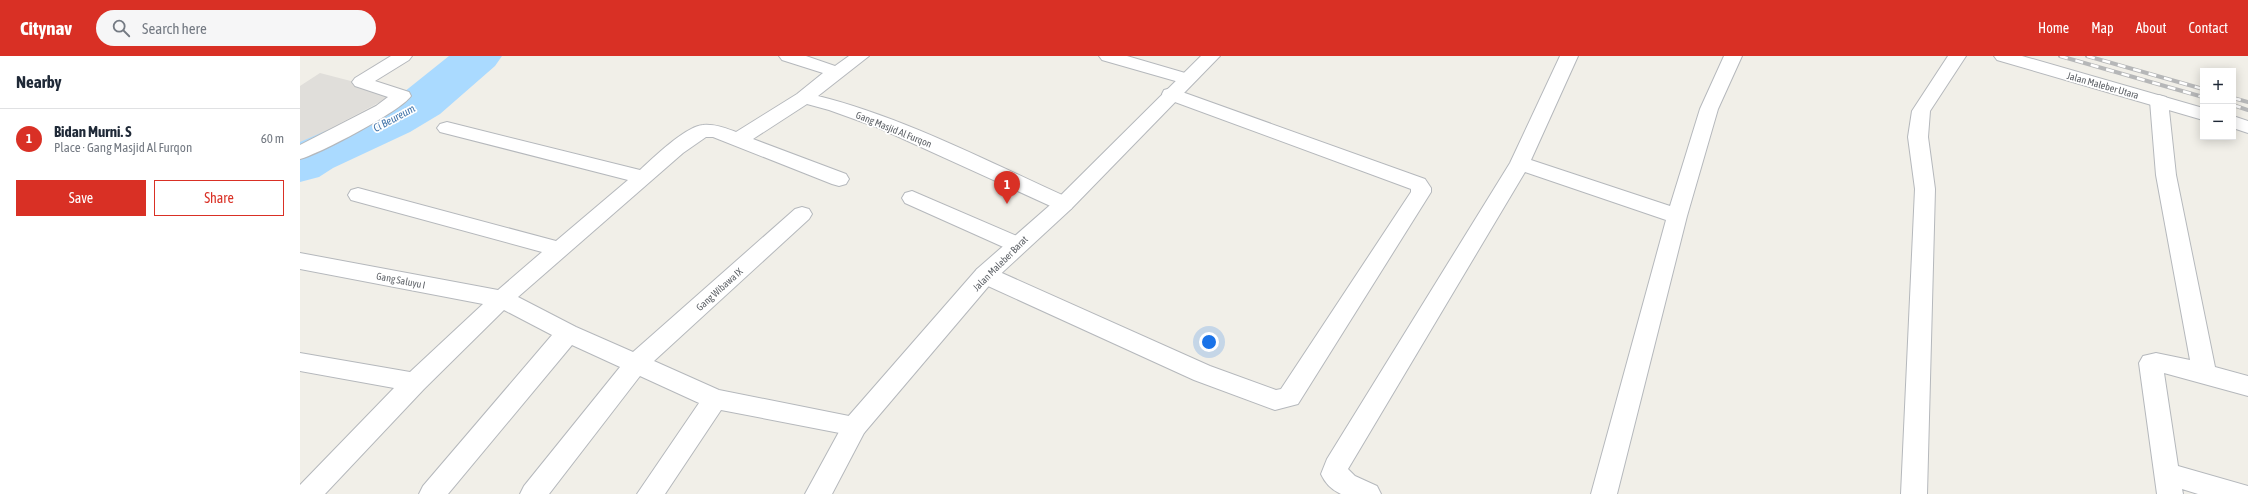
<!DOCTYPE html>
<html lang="en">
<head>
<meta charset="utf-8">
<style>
	:root { --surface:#fff; --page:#f6f6f7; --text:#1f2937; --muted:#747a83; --line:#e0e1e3; --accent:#d93025 }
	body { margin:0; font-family:"Asap Condensed",sans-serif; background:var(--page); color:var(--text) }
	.controls { position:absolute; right:12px; top:12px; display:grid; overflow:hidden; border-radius:0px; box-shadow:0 2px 10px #0003 }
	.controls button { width:36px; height:36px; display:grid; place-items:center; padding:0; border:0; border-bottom:1px solid var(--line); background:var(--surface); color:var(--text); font:20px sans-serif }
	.you { position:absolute; left:909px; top:286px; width:14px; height:14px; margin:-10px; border:3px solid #fff; border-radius:50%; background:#1a73e8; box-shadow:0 0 0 6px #1a73e833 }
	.badge { display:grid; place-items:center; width:26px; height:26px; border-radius:50%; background:var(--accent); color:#fff; font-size:13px; font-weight:700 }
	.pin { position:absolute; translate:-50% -33px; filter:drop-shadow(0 1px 2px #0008) }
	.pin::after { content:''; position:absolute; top:21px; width:14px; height:12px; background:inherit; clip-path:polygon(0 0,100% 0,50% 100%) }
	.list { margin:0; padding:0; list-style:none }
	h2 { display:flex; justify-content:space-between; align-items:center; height:52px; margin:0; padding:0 16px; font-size:17px }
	h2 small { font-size:13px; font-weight:400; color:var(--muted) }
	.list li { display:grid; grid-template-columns:26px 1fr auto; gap:12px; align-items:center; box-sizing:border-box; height:60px; padding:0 16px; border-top:1px solid var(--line) }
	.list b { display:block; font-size:15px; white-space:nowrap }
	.list p { margin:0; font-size:13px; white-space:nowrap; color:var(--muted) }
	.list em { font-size:13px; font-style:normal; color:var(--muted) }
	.actions { display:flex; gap:8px; padding:12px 16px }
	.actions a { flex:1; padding:9px 0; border:1px solid var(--accent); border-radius:0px; text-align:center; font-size:14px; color:var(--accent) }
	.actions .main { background:var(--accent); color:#fff }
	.icon { flex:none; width:22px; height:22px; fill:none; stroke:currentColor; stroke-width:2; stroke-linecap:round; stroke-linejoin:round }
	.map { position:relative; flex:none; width:1948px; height:438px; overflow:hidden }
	header { display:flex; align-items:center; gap:24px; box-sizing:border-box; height:56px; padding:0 20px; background:var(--accent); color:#fff }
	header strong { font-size:19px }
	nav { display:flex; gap:22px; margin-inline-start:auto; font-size:14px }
	.search { width:280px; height:36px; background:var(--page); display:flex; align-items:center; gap:10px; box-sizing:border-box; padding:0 14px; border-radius:22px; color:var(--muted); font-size:15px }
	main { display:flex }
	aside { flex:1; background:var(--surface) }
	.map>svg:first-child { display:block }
	.industrial { fill:#e0deda }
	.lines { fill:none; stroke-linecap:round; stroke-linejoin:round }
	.river { fill:#aadaff; fill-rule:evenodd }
	.minor-casing { stroke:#b5b8bc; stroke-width:2 }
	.tertiary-casing { stroke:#b5b8bc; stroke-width:2 }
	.minor { fill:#fff; fill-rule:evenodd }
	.tertiary { fill:#fff; fill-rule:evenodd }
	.rail-casing { stroke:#b6b7b8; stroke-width:4 }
	.rail { stroke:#fff; stroke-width:2.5; stroke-dasharray:8; stroke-linecap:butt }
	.labels { text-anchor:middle; stroke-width:3.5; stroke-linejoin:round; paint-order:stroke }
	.street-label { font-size:10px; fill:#5f6368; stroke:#fff }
	.water-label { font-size:11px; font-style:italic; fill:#4174aa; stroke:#fff }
</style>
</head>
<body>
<header>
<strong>Citynav</strong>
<div class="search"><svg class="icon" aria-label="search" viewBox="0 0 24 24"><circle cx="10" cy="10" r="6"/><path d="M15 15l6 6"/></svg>Search here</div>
<nav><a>Home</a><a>Map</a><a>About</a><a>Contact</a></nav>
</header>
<main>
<aside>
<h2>Nearby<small></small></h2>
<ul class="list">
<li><span class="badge">1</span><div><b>Bidan Murni. S</b><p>Place · Gang Masjid Al Furqon</p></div><em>60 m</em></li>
</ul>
<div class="actions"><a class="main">Save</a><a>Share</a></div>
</aside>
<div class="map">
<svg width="1948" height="438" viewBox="0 0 1948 438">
	<rect width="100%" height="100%" fill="#f1efe8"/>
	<path class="industrial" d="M20 17 97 37 29 73 0 92V30Z"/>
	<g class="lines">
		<path class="river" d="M149 0H202L195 10 140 58 110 76 33 112 19 121 0 126V86L74 54 104 36Z"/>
		<defs>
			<path id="minor" d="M91 0H112L109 4 75 25 109 36 111 40C101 55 19 98 0 103V89L76 50 88 41 55 30 52 26 55 22Z
				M479 0H506L535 10 549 0H569L518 40C603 61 691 107 771 143L774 148 771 153 764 155 757 153 579 72 529 54 507 48 453 83 546 118 549 123 546 128 539 130 532 128 413 81H406L383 97 218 241 276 271 333 296 495 153 502 151 509 153 512 158 509 163 354 305 419 334 564 363 567 370 564 377 555 380 421 354 365 438H337L399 347 340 320 249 438H220L224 430 320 311 272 289 148 438H119L123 430 252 279 204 254 124 333 25 438H0V429L94 332 0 315V297L110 316 183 248 0 213V197L198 234 242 196 51 144 48 139 51 134 58 132 256 185 328 124 140 76 137 72 140 68 147 66 340 114C353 102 386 70 403 69 415 68 425 72 436 76L497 38 523 17 482 4Z
				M799 0H827L892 19 895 23 892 27 886 28 802 4Z
				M1260 0H1278L1231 104 1370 150 1400 53 1424 0H1442L1418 53 1387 160 1317 438H1291L1366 164 1225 116 1048 413 1055 420 1077 430 1081 438H1041C1032 434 1025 427 1021 418L1027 403 1210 107Z
				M1648 0H1666L1630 55 1628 81 1635 133 1627 438H1601L1615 133 1608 81 1612 55Z
				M871 32 1125 123 1131 132V136L998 348 975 354 894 324 677 225 674 219 677 213 685 211 693 213 910 310 976 334 981 333 1111 136V133L864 42 862 38 864 34Z
				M1859 39 1866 41 1868 45 1876 119 1915 311 1948 320V340L1864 317 1878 410 1948 430V438H1898L1882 433 1883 438H1857L1839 307 1843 300 1856 297 1890 304 1856 119 1850 45 1852 41Z
				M612 135 726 184 729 189 726 194 718 196 710 194 605 147 602 142 605 137Z"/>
			<path id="tertiary" d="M901 0H920L771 153 693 225 564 377 532 438H505L546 363 677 213 757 143Z
				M1694 0H1722L1903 52V64L1697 4Z
				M1933 60 1948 65V77L1933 72Z"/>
		</defs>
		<use href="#minor" class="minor-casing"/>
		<use href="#tertiary" class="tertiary-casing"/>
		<use href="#minor" class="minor"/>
		<use href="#tertiary" class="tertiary"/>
		<defs>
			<path id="rail" d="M1760 0 1903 41
				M1787 0 1903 33
				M1933 42 1948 46
				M1933 49 1948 54"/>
		</defs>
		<use href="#rail" class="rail-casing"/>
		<use href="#rail" class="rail"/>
	</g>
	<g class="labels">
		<g class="street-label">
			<text transform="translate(1803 29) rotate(16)" y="4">Jalan Maleber Utara</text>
			<text transform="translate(594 73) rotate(22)" y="4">Gang Masjid Al Furqon</text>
			<text transform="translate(700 207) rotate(-45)" y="4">Jalan Maleber Barat</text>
			<text transform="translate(101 224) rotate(11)" y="4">Gang Saluyu I</text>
			<text transform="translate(419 233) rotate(-42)" y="4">Gang Wibawa IX</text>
		</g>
		<g class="water-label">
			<text transform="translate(94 62) rotate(-28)" y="4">Ci Beureum</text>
		</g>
	</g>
</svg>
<div class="controls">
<button>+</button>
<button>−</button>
</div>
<div class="you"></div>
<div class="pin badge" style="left:707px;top:148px">1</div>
</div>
</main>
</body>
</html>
